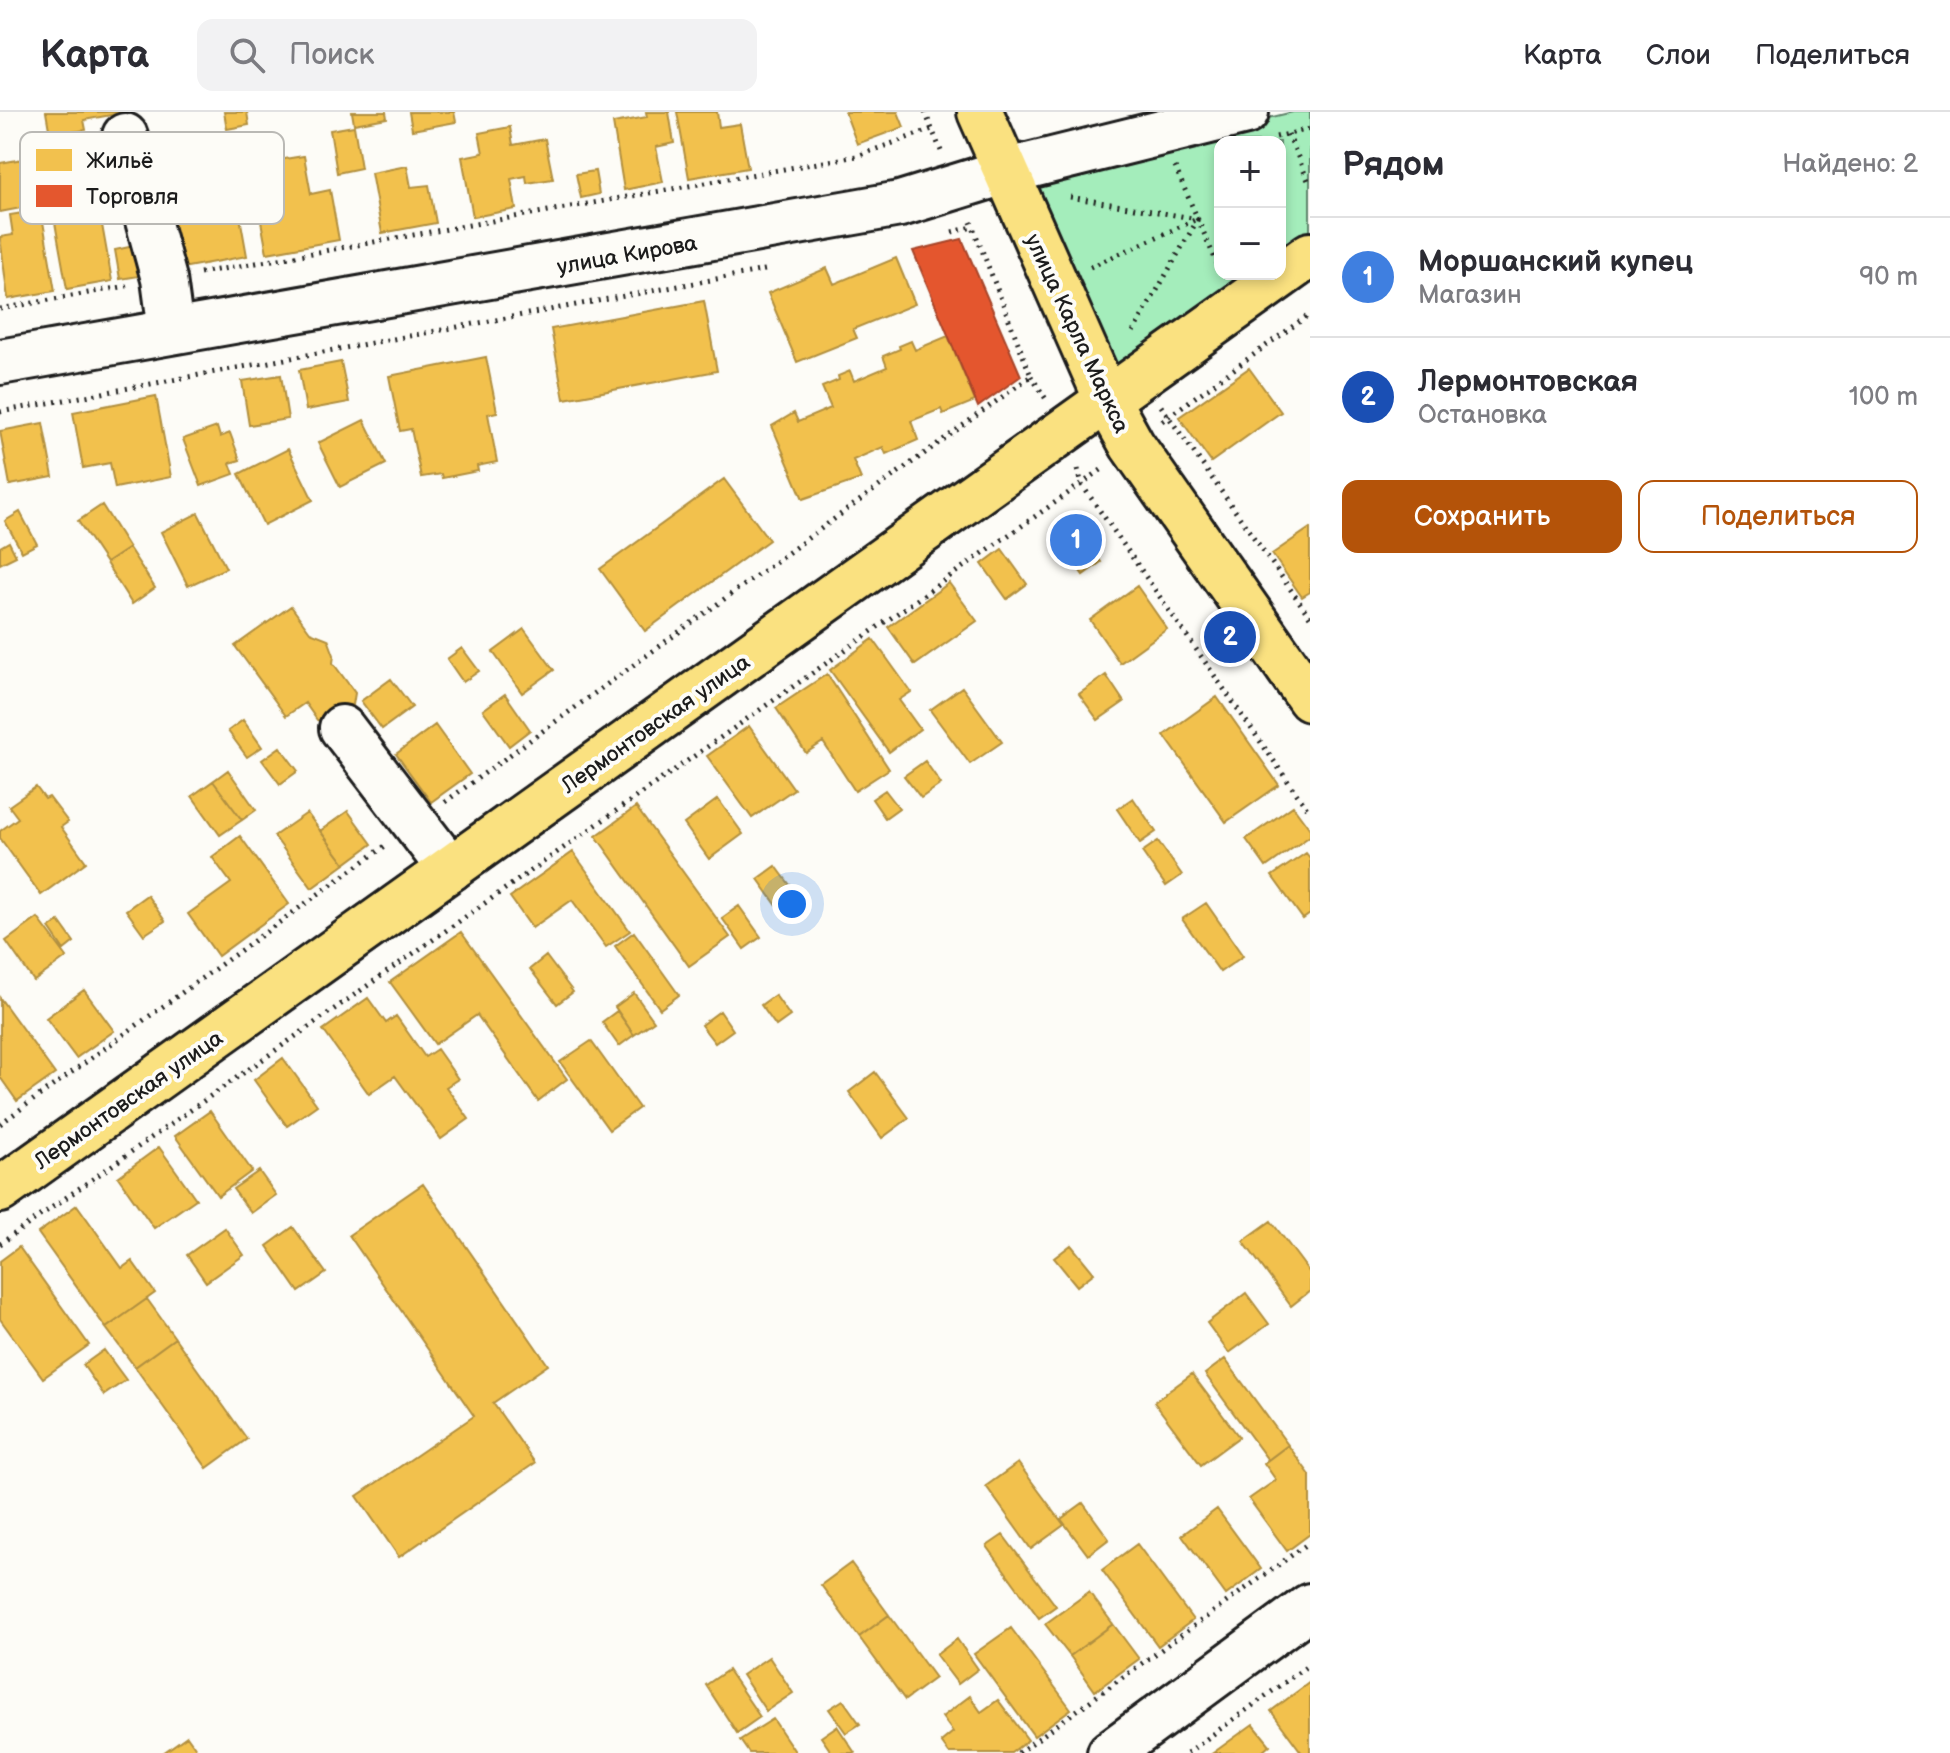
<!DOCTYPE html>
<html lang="ru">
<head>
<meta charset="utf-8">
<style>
	:root { --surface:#fff; --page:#f2f2f3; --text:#2b2b33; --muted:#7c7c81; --line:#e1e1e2; --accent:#b45309 }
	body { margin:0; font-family:"Balsamiq Sans",sans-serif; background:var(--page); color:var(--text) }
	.controls { position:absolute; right:24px; top:24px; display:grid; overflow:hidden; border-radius:16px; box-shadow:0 4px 12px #0003 }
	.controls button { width:72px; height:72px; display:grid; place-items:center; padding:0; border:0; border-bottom:2px solid var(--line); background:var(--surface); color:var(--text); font:40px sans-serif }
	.you { position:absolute; left:792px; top:792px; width:28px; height:28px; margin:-20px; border:6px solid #fff; border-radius:50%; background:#1a73e8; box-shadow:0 0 0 12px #1a73e833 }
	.badge { display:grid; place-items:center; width:52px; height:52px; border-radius:50%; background:var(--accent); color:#fff; font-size:26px; font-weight:700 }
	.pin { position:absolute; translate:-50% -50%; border:4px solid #fff; box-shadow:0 2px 8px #0006 }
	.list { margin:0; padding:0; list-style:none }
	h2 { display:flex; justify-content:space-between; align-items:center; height:104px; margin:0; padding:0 32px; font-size:34px }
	h2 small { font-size:26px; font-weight:400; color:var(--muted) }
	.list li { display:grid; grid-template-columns:52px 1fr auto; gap:24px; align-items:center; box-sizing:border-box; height:120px; padding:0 32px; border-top:2px solid var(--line) }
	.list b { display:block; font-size:30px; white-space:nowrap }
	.list p { margin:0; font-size:26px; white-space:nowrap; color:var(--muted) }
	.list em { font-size:26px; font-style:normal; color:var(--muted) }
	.actions { display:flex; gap:16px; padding:24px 32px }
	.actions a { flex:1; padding:18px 0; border:2px solid var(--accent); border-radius:16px; text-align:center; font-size:28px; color:var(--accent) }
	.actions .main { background:var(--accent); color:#fff }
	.icon { flex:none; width:44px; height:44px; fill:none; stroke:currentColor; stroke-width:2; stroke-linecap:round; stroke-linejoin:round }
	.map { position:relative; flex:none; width:1310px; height:1641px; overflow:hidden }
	header { display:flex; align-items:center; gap:48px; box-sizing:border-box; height:112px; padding:0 40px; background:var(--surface); border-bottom:2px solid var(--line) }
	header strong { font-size:38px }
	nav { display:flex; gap:44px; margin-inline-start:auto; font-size:28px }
	.search { width:560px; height:72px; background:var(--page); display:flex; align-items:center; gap:20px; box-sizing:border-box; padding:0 28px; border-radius:16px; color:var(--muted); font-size:30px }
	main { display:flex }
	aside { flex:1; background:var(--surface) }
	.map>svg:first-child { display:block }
	.green { fill:#a4edbb; stroke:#60846c; stroke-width:2 }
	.homes { fill:#f2c14e; stroke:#b2903f; stroke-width:2 }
	.shops { fill:#e4572e; stroke:#a84529; stroke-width:2 }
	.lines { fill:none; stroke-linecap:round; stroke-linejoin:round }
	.minor-casing { stroke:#1c1c1c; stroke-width:50 }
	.major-casing { stroke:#1c1c1c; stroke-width:50 }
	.path { stroke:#1c1c1c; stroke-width:5; stroke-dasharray:2 6; stroke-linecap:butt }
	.minor { stroke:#fdfcf7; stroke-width:44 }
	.major { stroke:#fae180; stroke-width:44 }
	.labels { text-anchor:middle; stroke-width:8; stroke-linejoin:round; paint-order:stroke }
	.street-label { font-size:22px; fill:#1c1c1c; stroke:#fdfcf7 }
	.key { fill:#fdfcf7; stroke:#bab9b5; stroke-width:2 }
	.key-label { font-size:22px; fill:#1c1c1c }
</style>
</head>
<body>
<header>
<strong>Карта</strong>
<div class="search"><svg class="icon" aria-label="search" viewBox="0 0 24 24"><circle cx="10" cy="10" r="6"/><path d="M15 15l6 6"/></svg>Поиск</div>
<nav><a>Карта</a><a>Слои</a><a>Поделиться</a></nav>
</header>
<main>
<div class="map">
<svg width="1310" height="1641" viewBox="0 0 1310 1641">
	<rect width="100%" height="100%" fill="#fdfcf7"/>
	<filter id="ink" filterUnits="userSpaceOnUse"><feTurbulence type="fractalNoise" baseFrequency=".0125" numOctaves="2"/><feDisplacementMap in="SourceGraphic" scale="16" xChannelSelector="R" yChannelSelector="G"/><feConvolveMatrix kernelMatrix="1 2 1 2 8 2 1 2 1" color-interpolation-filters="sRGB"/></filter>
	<g filter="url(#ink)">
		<path class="green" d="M1293 0H1310V131L1280 152V30H1220V162H1266L1114 257 1028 70 1039 62Z"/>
		<path class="homes" d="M46 0H122V1L84 8 86 18 50 23Z
			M224 0H247L249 13 227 17Z
			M352 0H386L387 6 354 12Z
			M409 0H454L456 10 412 18Z
			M646 0H669L674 31 656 35 663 70 624 78 613 11 647 5Z
			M677 0H717L719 15 740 12 748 56 689 66Z
			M845 0H898L904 15 857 32Z
			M354 14 361 56 337 61 330 18Z
			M510 15 513 33 545 27 553 67 527 71 526 64 511 67 516 97 473 105 462 45 483 41 479 21Z
			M225 21 247 144 171 158 153 58 187 51 196 99 210 96 201 24Z
			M304 44 311 82 330 78 339 128 267 141 255 77 270 74 265 50Z
			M34 45 42 92 0 100V51Z
			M407 54 411 75 429 73 436 111 382 121 371 61Z
			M595 59 599 82 581 86 576 62Z
			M99 96 112 169 67 177 54 105Z
			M41 98 55 179 8 187 0 125 13 123 10 103Z
			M134 134 139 164 120 167 115 138Z
			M896 146 915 192 853 217 857 226 797 250 768 181 827 156 834 172Z
			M704 189 717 259 564 287 551 217Z
			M948 224 975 289 943 302 941 297 911 309 918 328 886 342 883 335 853 348 861 367 803 387 772 314 794 301 798 310 831 296 822 275 839 268 838 264 850 259 854 269 887 255 883 244 900 237 899 234 911 229 915 238Z
			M486 245 497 300 488 302 497 350 477 354 478 359 442 366 441 362 421 365 411 317 400 319 389 264Z
			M341 250 349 290 306 298 299 258Z
			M1249 256 1281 300 1211 350 1179 305Z
			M281 263 288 307 249 313 242 269Z
			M156 284 171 365 115 376 110 351 83 356 73 300Z
			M364 308 386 352 340 375 318 331Z
			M43 311 53 365 10 373 0 319Z
			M217 315 220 325 230 321 240 348 230 351 234 362 201 374 183 327Z
			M288 337 313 388 264 413 239 362Z
			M724 367 769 428 645 519 600 457Z
			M102 393 129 436 106 451 78 409Z
			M20 400 37 432 22 440 5 409Z
			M198 401 226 456 188 474 161 420Z
			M1070 408 1101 450 1083 463 1052 420Z
			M1310 416V480L1302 485 1272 442Z
			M9 430 16 444 0 452V435Z
			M129 436 155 476 132 492 106 451Z
			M1002 437 1027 472 1007 487 982 452Z
			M949 471 977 509 915 553 888 515Z
			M1137 474 1167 517 1120 551 1090 508Z
			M291 494 310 520 328 527 334 543 333 551 355 581 352 599 324 611 317 608 305 591 286 604 235 534Z
			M524 517 554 558 522 581 493 540Z
			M873 527 911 580 899 588 920 617 889 640 830 558Z
			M462 536 479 559 463 570 447 547Z
			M827 562 889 657 855 679 823 630 806 641 776 596Z
			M1106 563 1124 590 1098 608 1079 582Z
			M391 567 412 595 382 617 361 589Z
			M962 575 1002 630 970 652 930 598Z
			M505 582 530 618 509 634 483 598Z
			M1217 585 1279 673 1226 710 1164 623Z
			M243 608 262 635 247 645 228 619Z
			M435 613 470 662 431 690 396 642Z
			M749 614 794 677 752 706 707 644Z
			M280 635 298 659 280 672 262 648Z
			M925 649 941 672 921 686 904 664Z
			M228 658 256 698 242 708 213 669Z
			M213 669 242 708 220 723 192 684Z
			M36 675 45 687 49 685 68 710 61 715 86 750 41 783 0 726V719L18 706 9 694Z
			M885 678 899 696 885 706 872 687Z
			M1133 686 1156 720 1140 731 1117 697Z
			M718 687 743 722 709 747 684 712Z
			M1293 694 1310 717V724L1266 755 1246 727Z
			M636 695 730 825 689 854 596 724Z
			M348 699 372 732 345 752 320 719Z
			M307 701 345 752 312 776 274 724Z
			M240 724 289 792 218 844 188 802 231 771 212 745Z
			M1158 729 1182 763 1166 774 1142 740Z
			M573 740 630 819 606 835 572 788 532 816 510 785Z
			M1306 741 1310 746V802L1303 807 1272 764Z
			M776 754 804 792 785 805 758 767Z
			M147 783 165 809 144 823 126 798Z
			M1206 791 1243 844 1220 860 1182 807Z
			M739 794 761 825 744 837 722 806Z
			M38 806 67 845 34 869 6 829Z
			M59 809 74 830 64 838 49 816Z
			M461 820 567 967 538 989 477 903 435 932 390 870Z
			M634 820 679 883 660 897 615 834Z
			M546 844 573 880 557 892 530 857Z
			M84 878 114 919 76 946 46 906Z
			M634 881 654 909 634 923 615 895Z
			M775 883 790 904 776 914 761 893Z
			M0 886 55 962 17 989 0 965Z
			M368 886 386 911 396 904 425 945 437 937 458 967 446 975 469 1007 441 1027 395 964 369 982 323 918Z
			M617 899 634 923 619 934 602 910Z
			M720 899 733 918 715 931 701 913Z
			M591 929 639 996 609 1018 560 950Z
			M283 946 317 993 287 1014 254 968Z
			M875 960 909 1006 882 1026 849 980Z
			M210 999 252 1059 218 1084 175 1024Z
			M159 1035 196 1087 154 1116 118 1065Z
			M259 1059 276 1083 251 1101 233 1077Z
			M423 1072 548 1253 493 1291 535 1351 399 1445 357 1384 474 1304 349 1123Z
			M77 1093 122 1156 132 1149 155 1181 106 1216 38 1121Z
			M1271 1109 1310 1161V1179L1291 1194 1243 1129Z
			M293 1115 326 1161 299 1180 267 1134Z
			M225 1116 244 1143 206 1170 187 1143Z
			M1071 1133 1094 1161 1077 1174 1054 1146Z
			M19 1135 89 1233 43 1266 0 1207V1149Z
			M1246 1181 1269 1212 1229 1241 1207 1211Z
			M147 1187 175 1226 135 1255 106 1216Z
			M175 1226 247 1327 207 1356 135 1255Z
			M104 1238 126 1268 104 1283 83 1253Z
			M1225 1247 1288 1333 1268 1348 1205 1262Z
			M1192 1262 1239 1325 1201 1353 1154 1290Z
			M1288 1333 1310 1363V1422L1287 1439 1249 1387 1276 1368 1264 1351Z
			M1018 1351 1064 1413 1031 1437 986 1374Z
			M1083 1391 1109 1427 1088 1443 1061 1407Z
			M1217 1397 1261 1457 1226 1483 1182 1423Z
			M1003 1423 1056 1494 1039 1506 987 1434Z
			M1137 1432 1193 1508 1158 1534 1102 1458Z
			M851 1451 889 1503 859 1525 821 1473Z
			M1089 1480 1113 1512 1070 1544 1045 1512Z
			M889 1503 935 1566 905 1588 859 1525Z
			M1113 1512 1139 1547 1095 1579 1070 1544Z
			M1011 1516 1071 1597 1034 1624 974 1542Z
			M957 1527 978 1557 958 1572 936 1543Z
			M769 1545 793 1581 766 1599 742 1563Z
			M728 1558 760 1605 737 1621 706 1573Z
			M1310 1570V1641H1302L1271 1599Z
			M970 1584 981 1600 998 1588 1028 1628 1011 1641H949L941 1630 953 1620 942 1605Z
			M843 1588 860 1612 846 1621 829 1597Z
			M773 1607 796 1641H749L740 1628Z
			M1253 1612 1270 1633 1261 1641H1213Z
			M837 1614 855 1641H832L821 1625Z
			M187 1624 199 1641H163Z"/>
		<path class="shops" d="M962 127 1021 264 978 295 913 139Z"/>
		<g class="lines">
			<defs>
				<path id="minor" d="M125 24 164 167 171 219
					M0 250 900 92 1004 60 1246 0
					M342 616 450 757
					M1110 1641 1310 1494"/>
				<path id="major" d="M980 0 1107 288 1132 333 1310 587
					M0 1078 1310 143"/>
			</defs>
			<use href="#minor" class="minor-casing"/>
			<use href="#major" class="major-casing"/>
			<path class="path" d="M925 0 941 39
				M1288 22 1310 73
				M1276 25 1310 17
				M1175 55 1220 158
				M1070 85 1198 107
				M952 120 973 115
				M1090 155 1197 107
				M200 161 857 44 932 17
				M0 197 127 174
				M1133 220 1198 107
				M1031 264 1046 287
				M1161 294 1310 505
				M0 300 770 157
				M1162 309 1310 202
				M1078 357 1082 373 1310 701
				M445 690 1031 264 971 110
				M0 1012 385 734
				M0 1132 1104 356
				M1018 1641 1310 1430
				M1187 1641 1310 1552"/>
			<use href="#minor" class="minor"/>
			<use href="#major" class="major"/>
		</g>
	</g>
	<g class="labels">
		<g class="street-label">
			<text transform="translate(627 142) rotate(-10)" y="8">улица Кирова</text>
			<text transform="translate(1078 221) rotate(65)" y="8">улица Карла Маркса</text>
			<text transform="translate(655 611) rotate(-35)" y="8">Лермонтовская улица</text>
			<text transform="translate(128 987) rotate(-35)" y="8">Лермонтовская улица</text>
		</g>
	</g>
	<rect x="20" y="20" width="264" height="92" rx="12" class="key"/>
	<rect x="36" y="37" width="36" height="22" fill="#f2c14e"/>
	<rect x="36" y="73" width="36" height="22" fill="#e4572e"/>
	<g class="key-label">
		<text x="86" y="56">Жильё</text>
		<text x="86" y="92">Торговля</text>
	</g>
</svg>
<div class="controls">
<button>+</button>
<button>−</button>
</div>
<div class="you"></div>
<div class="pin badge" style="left:1076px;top:428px;background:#3f7fe0">1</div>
<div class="pin badge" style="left:1230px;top:525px;background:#1a4fb4">2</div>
</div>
<aside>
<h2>Рядом<small>Найдено: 2</small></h2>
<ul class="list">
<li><span class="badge" style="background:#3f7fe0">1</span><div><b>Моршанский купец</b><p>Магазин</p></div><em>90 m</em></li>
<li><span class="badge" style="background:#1a4fb4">2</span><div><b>Лермонтовская</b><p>Остановка</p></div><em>100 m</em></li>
</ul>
<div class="actions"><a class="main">Сохранить</a><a>Поделиться</a></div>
</aside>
</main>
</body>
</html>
